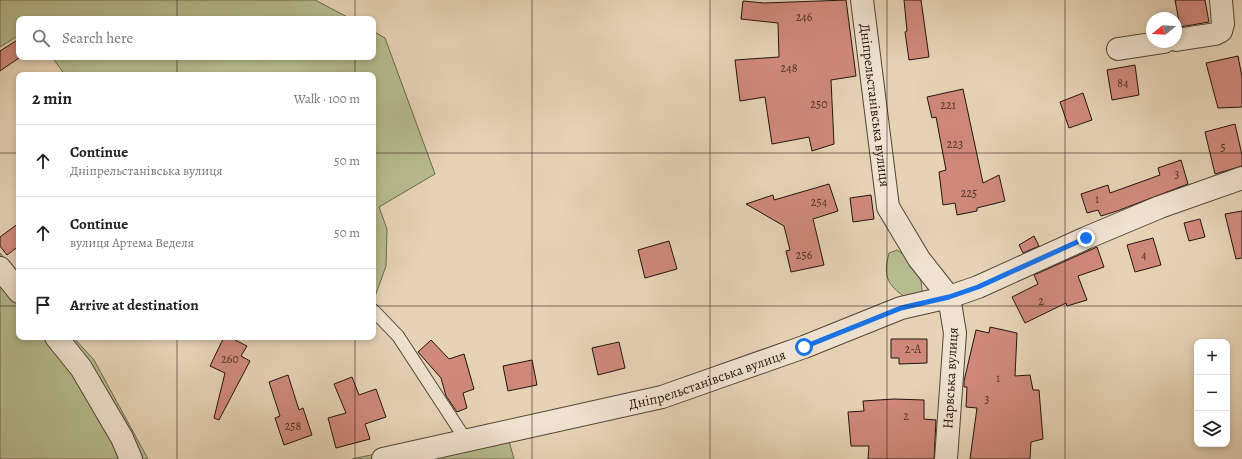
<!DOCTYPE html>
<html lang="en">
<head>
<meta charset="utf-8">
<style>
	:root { --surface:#fff; --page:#f6f6f6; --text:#202124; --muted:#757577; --line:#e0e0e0 }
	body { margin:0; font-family:Alegreya,serif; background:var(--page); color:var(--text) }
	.controls { position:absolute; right:12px; bottom:12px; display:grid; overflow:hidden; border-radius:8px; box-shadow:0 2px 6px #0003 }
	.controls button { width:36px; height:36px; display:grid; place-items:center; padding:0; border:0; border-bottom:1px solid var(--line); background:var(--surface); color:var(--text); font:20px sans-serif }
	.compass { position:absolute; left:1146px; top:12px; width:36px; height:36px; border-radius:50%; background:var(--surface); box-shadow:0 2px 6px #0003; rotate:252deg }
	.stop { position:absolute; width:12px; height:12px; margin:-9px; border:3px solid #1a73e8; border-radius:50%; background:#fff }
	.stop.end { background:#1a73e8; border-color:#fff; box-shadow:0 1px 4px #0008 }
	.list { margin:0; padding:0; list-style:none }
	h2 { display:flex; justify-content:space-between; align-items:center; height:52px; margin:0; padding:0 16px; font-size:17px }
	h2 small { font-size:13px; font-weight:400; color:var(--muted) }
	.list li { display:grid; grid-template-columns:26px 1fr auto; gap:12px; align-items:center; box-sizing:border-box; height:72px; padding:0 16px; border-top:1px solid var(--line) }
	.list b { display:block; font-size:15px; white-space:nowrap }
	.list p { margin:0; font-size:13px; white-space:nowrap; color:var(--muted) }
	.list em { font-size:13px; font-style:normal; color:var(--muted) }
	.icon { flex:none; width:22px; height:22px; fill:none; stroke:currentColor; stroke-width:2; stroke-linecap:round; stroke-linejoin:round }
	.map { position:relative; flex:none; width:1242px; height:459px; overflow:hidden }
	.search { position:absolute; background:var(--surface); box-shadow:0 2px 6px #0003; left:16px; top:16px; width:360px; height:44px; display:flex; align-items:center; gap:10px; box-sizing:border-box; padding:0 14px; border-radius:8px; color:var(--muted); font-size:15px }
	.panel { position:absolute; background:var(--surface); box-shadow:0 2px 6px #0003; left:16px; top:72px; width:360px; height:268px; border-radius:8px }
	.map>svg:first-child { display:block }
	.green { fill:#b5bc8e; stroke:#6c684e }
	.building { fill:#cf897b; stroke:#24140d }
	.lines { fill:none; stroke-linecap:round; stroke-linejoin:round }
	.lane-casing { stroke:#544437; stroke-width:14 }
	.street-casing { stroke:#544437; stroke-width:24 }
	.lane { stroke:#efe2d0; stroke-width:12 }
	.street { stroke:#efe2d0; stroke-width:22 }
	.route { stroke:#1a73e8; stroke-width:5 }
	.grid { fill:none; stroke:#24140d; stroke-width:1; stroke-opacity:0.55 }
	.labels { text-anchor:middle; stroke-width:3.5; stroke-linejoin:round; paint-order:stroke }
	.number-label { font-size:12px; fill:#4f3128 }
	.street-label { font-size:14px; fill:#24140d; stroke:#efe2d0 }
</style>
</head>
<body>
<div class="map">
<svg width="1242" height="459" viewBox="0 0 1242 459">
	<rect width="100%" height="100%" fill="#e6d3b6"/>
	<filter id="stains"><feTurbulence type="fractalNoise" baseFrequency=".005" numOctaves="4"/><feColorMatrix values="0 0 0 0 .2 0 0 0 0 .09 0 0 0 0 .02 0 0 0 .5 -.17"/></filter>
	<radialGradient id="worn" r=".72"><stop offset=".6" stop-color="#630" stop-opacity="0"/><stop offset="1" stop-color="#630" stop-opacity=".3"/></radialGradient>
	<path class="green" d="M0 0H315L351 19H19V35L0 47Z
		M373 31 385 38 435 174 379 207 387 229 386 266 373 302V75H65L52 57H373Z
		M897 250C915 262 922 272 922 294L909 300C889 286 882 279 889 253Z
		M0 253 19 276V337H73L94 360 148 459H0Z
		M451 438 509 441 514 459H352Z"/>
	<path class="building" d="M846 0 856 76 831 80 834 144 812 151 809 137 772 144 765 97 740 101 735 60 779 57 778 23 741 19 743 1 764 3Z
		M904 0H921L929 57 909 60 905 32 907 31Z
		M1175 0H1205L1209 22 1180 27Z
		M19 39V58L0 71V51Z
		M1238 56 1242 77V107L1218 108 1206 63Z
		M1135 65 1139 95 1112 100 1107 70Z
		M963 89 983 183 999 175 1005 201 977 208V211L957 215 955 203 943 205 939 172 946 170 936 117 932 118 927 97Z
		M1083 93 1092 120 1069 128 1060 102Z
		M1235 124 1242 155V166L1215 174 1205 132Z
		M1181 160 1188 184 1117 211 1101 216 1098 210 1087 213 1081 194 1108 185 1110 193 1160 175 1158 168Z
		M829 184 838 211 813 219 824 265 791 272 786 251 790 250 784 226 746 204 773 195 774 200Z
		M871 195 874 219 853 222 850 198Z
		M1242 211V258L1236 259 1225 214Z
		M1200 219 1205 237 1189 241 1184 223Z
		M19 223V246L7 255 0 246V237Z
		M1034 236 1039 246 1023 253 1019 245Z
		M1153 238 1161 265 1135 272 1127 245Z
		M669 241 677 269 645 278 638 250Z
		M1097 247 1104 267 1078 276 1087 300 1067 306 1066 303 1025 323 1012 297 1038 284 1034 275Z
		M990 327 1017 333 1015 376 1030 375 1033 390H1039L1043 439 1031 442 1030 459H970L977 408 966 407 967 387H964V381L976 330 989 333Z
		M224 337H229L247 346 241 356 250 361 219 420 214 418 225 373 210 366Z
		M891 339H927V363L899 364V358H891Z
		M431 340 449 359 464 354 474 389 463 393 467 408 457 412 446 396 441 378 418 352Z
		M619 342 625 368 598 375 592 348Z
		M532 360 537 385 508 391 503 366Z
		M288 375 299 410 303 408 312 435 284 445 275 418 280 416 269 382Z
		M352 377 359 395 376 389 386 417 365 424 370 439 336 448 328 418 346 413 334 384Z
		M894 399 924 400V419L936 420 934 459H868L869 446H851L848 412 864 411 863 401Z"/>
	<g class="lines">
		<defs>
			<path id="lane" d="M373 310 398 336 466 440"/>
			<g id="street">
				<path id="s1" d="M862 0 888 207 919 259 949 297 955 333 946 459"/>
				<path d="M1176 40 1215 34 1221 31 1223 24 1221 0"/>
				<path d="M1118 49 1164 42"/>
				<path d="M0 268 19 292"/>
				<path d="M56 337 81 368 122 438 131 459"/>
				<path id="s2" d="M383 459 662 397 804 347 901 308 949 297 978 287 1086 238 1160 207 1242 178"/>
			</g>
		</defs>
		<use href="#lane" class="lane-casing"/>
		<use href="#street" class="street-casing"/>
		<use href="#lane" class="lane"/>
		<use href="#street" class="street"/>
	</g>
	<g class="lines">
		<path class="route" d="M804 347 901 308 949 297 978 287 1086 238"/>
	</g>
	<path class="grid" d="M177 0V19M355 0V19M532 0V459M710 0V459M887 0V459M1065 0V459M177 57V75M355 57V75M0 153H19M373 153H1242M0 306H19M373 306H1242M177 337V459M355 337V459"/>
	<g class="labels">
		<g class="number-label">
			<text x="804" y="21">246</text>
			<text x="789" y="72">248</text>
			<text x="1123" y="87">84</text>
			<text x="819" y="108">250</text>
			<text x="948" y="109">221</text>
			<text x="955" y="148">223</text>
			<text x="1223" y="151">5</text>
			<text x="1177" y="178">3</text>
			<text x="969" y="197">225</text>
			<text x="1097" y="203">1</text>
			<text x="819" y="206">254</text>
			<text x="804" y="259">256</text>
			<text x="1144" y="259">4</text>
			<text x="1041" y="305">2</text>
			<text x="913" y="353">2-А</text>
			<text x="230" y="363">260</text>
			<text x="998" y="382">1</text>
			<text x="987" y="403">3</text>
			<text x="906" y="420">2</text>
			<text x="293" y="430">258</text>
		</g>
		<g class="street-label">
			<text dy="5" stroke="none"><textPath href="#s1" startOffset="106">Дніпрельстанівська вулиця</textPath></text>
			<text dy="5" stroke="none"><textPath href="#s2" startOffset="334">Дніпрельстанівська вулиця</textPath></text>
			<text transform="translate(950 378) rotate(-87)" y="5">Нарвська вулиця</text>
		</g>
	</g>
	<rect width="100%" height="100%" filter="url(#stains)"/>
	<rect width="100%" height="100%" fill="url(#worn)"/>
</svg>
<div class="controls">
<button>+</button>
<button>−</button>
<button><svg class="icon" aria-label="layers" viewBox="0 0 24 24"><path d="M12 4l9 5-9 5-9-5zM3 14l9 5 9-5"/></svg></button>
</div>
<svg class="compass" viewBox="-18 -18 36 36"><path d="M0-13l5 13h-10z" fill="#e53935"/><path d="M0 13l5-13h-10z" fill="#757577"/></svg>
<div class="stop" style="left:804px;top:347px"></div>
<div class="stop end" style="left:1086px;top:238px"></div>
<div class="search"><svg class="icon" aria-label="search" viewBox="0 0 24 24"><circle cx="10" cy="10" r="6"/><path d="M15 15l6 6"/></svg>Search here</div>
<section class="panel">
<h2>2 min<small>Walk · 100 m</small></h2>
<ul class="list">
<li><svg class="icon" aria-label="ahead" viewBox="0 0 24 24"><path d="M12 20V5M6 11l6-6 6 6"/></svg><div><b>Continue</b><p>Дніпрельстанівська вулиця</p></div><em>50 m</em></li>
<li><svg class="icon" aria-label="ahead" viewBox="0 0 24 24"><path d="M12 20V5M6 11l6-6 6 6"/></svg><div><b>Continue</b><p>вулиця Артема Веделя</p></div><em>50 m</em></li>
<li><svg class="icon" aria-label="arrive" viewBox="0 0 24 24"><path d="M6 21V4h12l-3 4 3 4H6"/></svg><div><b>Arrive at destination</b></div></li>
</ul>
</section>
</div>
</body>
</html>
